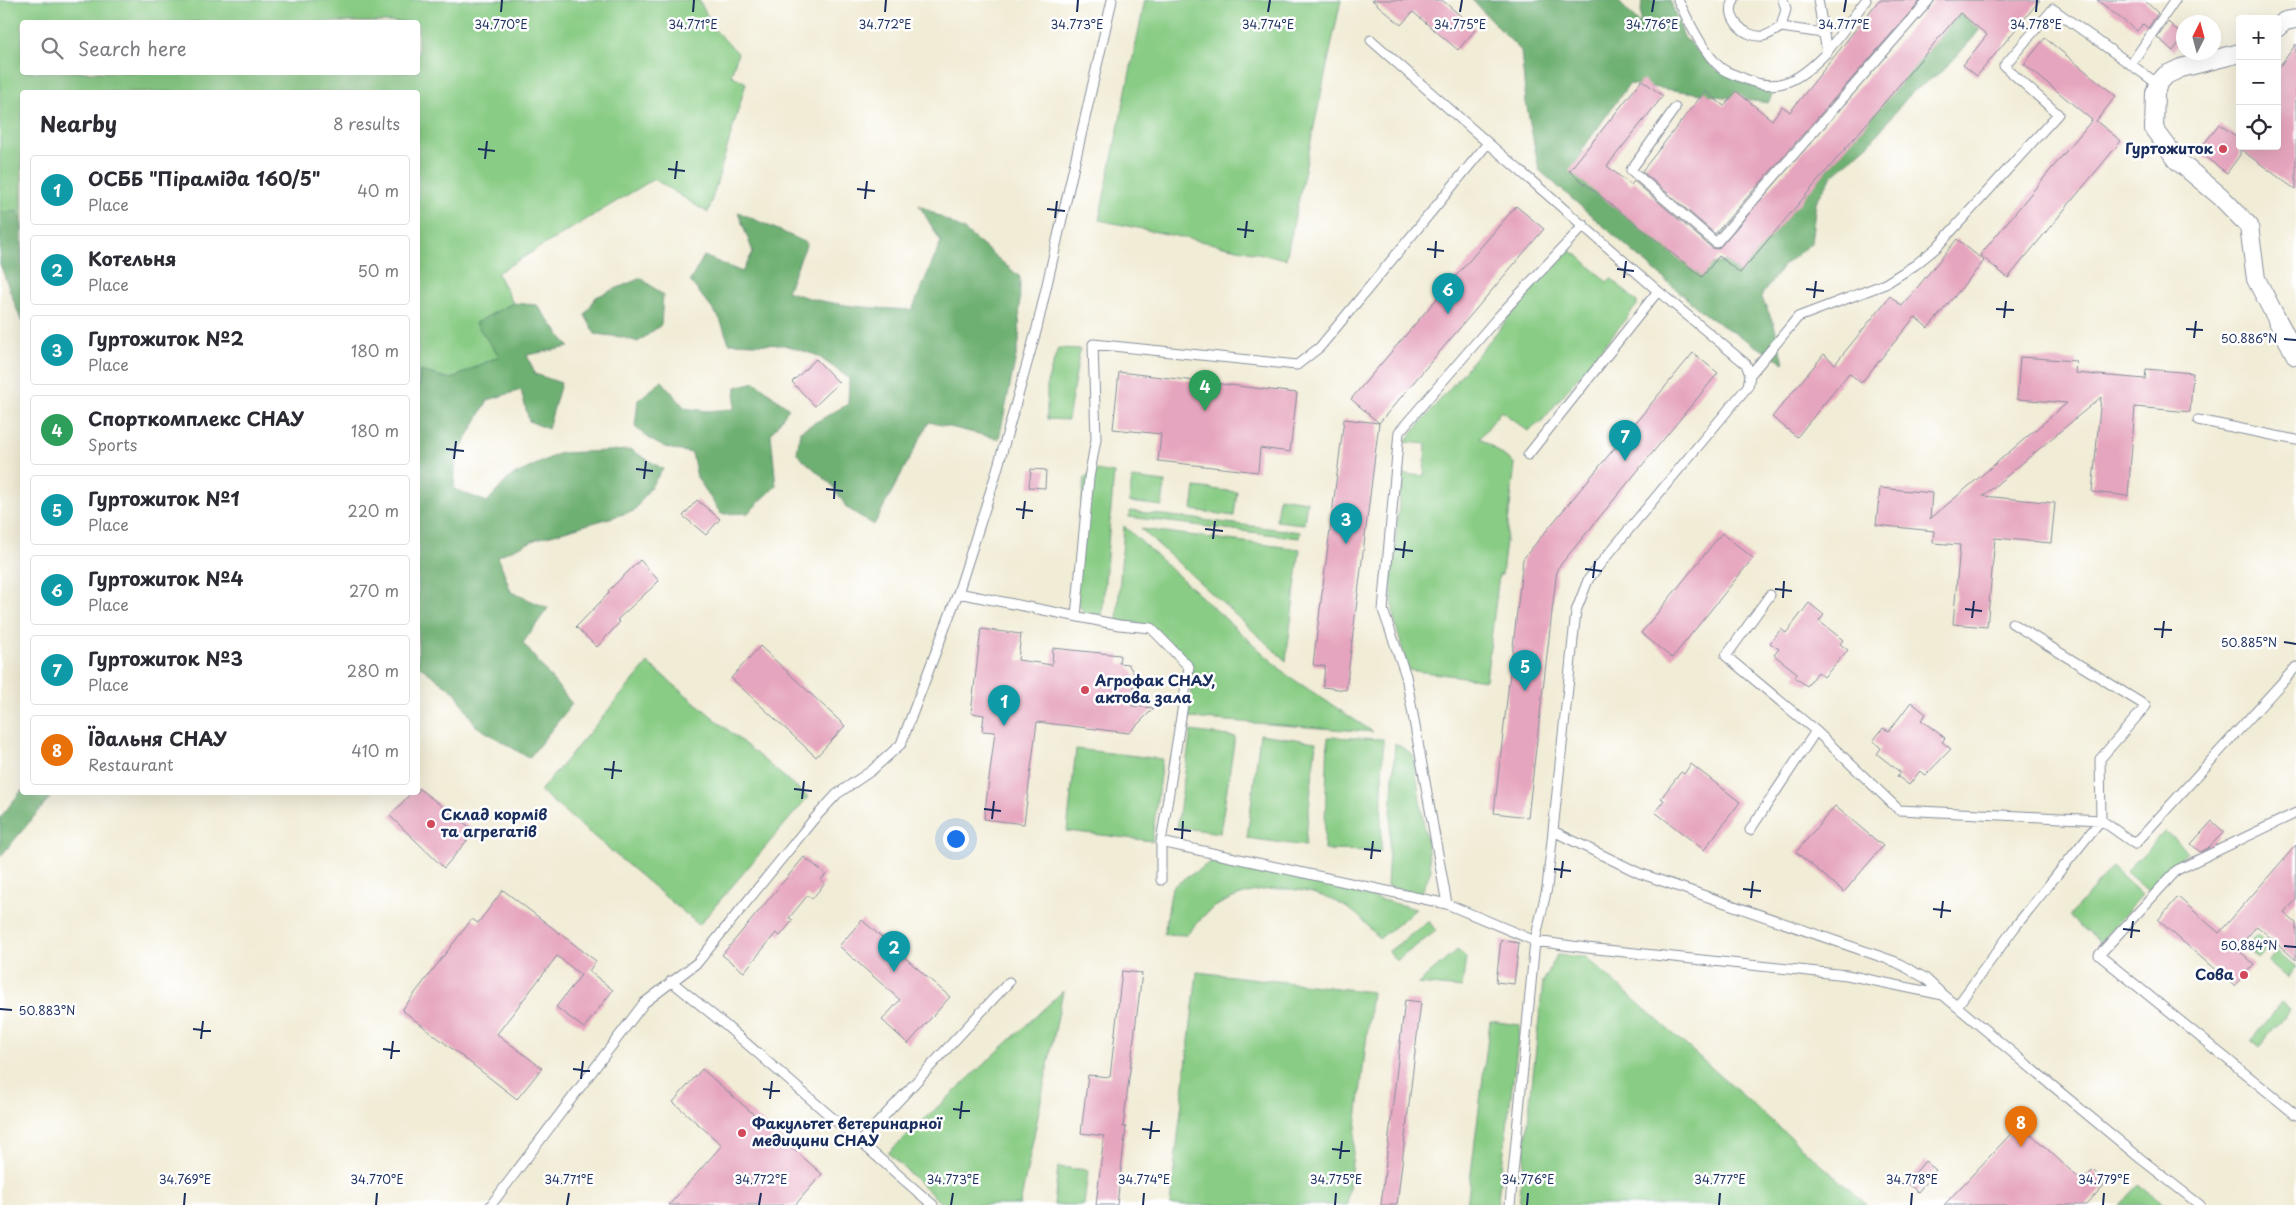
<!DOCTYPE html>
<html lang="en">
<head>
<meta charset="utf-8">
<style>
	:root { --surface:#fff; --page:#f2f2f3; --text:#2b2b33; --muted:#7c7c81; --line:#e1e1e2; --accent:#d1495b }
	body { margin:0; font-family:"Playpen Sans",sans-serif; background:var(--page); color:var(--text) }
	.controls { position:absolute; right:15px; top:15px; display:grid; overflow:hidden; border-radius:5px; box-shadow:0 5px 20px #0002 }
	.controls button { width:45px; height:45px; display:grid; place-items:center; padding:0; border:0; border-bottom:1px solid var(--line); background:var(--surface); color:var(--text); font:25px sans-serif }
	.compass { position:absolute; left:2176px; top:15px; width:45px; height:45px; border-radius:50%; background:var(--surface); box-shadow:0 5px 20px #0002; rotate:6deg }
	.you { position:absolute; left:955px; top:838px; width:18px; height:18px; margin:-12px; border:4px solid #fff; border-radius:50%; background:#1a73e8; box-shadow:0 0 0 8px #1a73e833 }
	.badge { display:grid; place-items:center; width:32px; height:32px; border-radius:50%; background:var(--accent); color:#fff; font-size:16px; font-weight:700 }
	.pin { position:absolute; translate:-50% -41px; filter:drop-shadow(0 1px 2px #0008) }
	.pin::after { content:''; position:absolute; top:26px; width:18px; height:15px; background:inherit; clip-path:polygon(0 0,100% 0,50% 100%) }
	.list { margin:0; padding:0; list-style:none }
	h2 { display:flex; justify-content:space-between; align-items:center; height:65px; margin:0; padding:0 20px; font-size:21px }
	h2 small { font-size:16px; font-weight:400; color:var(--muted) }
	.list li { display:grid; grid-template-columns:32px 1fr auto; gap:15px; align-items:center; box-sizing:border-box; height:70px; margin:0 10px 10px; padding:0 10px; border:1px solid var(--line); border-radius:5px }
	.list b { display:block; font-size:19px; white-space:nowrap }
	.list p { margin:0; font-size:16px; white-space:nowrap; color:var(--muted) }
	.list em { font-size:16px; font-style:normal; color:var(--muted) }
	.icon { flex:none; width:28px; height:28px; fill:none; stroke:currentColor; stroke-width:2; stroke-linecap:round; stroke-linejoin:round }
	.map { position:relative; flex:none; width:2296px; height:1205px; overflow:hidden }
	.search { position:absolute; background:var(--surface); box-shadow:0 5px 20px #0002; left:20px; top:20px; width:400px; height:55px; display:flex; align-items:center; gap:12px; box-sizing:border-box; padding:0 18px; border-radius:5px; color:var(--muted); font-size:19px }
	.panel { position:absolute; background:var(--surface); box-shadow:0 5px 20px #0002; left:20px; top:90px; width:400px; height:705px; border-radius:5px }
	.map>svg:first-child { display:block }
	.green { fill:#89cc85; stroke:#527e72; fill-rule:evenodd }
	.forest { fill:#6eb072; stroke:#447068 }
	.building { fill:#e6a5be }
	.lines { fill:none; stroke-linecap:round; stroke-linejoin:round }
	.service-casing { stroke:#868e9a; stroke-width:11 }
	.minor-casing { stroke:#868e9a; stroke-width:20 }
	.service { stroke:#fff; stroke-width:9 }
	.minor { stroke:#fff; stroke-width:18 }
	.ticks { fill:none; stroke:#1b2f5e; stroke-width:2 }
	.poi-dot { fill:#d1495b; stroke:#fff; stroke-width:2 }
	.labels { text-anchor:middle; stroke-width:5; stroke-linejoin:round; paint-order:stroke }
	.poi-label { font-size:15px; font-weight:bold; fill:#1b2f5e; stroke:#fff; text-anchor:start }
	.ticks-label { font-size:12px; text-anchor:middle; fill:#1b2f5e; stroke:#fff; stroke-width:5; stroke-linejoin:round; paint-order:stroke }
</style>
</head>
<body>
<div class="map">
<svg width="2296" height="1205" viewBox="0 0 2296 1205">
	<rect width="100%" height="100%" fill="#fff"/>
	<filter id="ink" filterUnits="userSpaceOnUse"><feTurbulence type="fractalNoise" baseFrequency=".02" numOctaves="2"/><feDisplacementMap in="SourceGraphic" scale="10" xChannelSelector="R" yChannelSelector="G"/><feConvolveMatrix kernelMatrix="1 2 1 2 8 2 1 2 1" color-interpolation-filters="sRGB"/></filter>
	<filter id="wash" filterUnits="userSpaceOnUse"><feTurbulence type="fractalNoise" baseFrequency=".0096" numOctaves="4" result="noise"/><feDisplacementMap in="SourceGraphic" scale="20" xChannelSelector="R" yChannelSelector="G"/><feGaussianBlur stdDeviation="1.12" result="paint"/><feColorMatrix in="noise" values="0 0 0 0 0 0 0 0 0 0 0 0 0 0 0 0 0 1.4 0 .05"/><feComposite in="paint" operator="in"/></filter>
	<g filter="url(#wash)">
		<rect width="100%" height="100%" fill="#f1ecd5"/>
		<path class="green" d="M0 0H699L714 29 738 53 731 75 746 83 708 213 654 179 497 273 513 303 476 323 499 356 451 379 420 372 419 389 418 390V92H22V220L17 211 0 212ZM22 22H418V72H22Z
			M1145 0H1341L1286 259 1099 220Z
			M1569 250 1579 256 1607 282 1611 278 1637 302V305L1542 421 1528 431 1501 411 1480 438 1515 464 1502 575H1499L1486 680 1408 670 1394 618 1391 586 1402 474 1424 476 1426 444 1405 442 1562 254Z
			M1058 348 1080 349 1068 420 1047 419V383Z
			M1095 470 1114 473 1102 616 1084 613 1074 597 1084 479Z
			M1132 478 1165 482 1162 506 1129 502Z
			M1195 487 1237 492 1234 516 1192 510Z
			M1279 497 1307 501 1304 524 1276 521Z
			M1130 511 1300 532 1299 538 1129 517Z
			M1124 526 1287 675 1373 732 1189 718 1192 670 1147 626 1117 620Z
			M1141 529 1300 549 1286 661Z
			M648 663 808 797 699 925 540 791Z
			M1191 731 1235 737 1220 833 1177 827Z
			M1260 734 1316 742 1305 846 1247 838Z
			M1328 737 1383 739 1381 851 1324 850Z
			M1395 743 1413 755 1431 870 1421 894 1387 886Z
			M1076 749 1162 759 1152 841 1067 831Z
			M2165 831 2187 851 2149 892 2126 872Z
			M1223 857 1416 909 1379 939C1371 930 1362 918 1352 911 1310 883 1257 881 1213 908 1203 915 1194 927 1186 935L1164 934 1172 887 1212 861Z
			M2112 867 2142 895 2100 942 2069 917Z
			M1429 921 1436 931 1396 961 1389 951Z
			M2257 935 2269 947 2258 959 2246 947Z
			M1457 950 1466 957 1462 988 1418 984Z
			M2277 951 2296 967 2287 978 2268 962Z
			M1557 955 1586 957 1867 1205H1519L1543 982Z
			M1197 972 1372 992 1347 1205H1170Z
			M1063 991 1020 1205H943L888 1153Z
			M2282 1003 2290 1010 2259 1047 2251 1040Z
			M1490 1021 1520 1025 1497 1205H1467Z
			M1058 1167 1088 1170 1084 1205H1054Z
			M2139 1185 2165 1205H2120Z"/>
		<path class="forest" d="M1472 0H1617L1640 24 1642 0H1670L1684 37 1716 70 1775 89 1768 103 1629 84 1582 150 1598 192 1694 268 1746 257 1876 105 1973 0H2001L1974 37 1945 69 1910 94 1871 142 1832 176 1816 202 1811 243 1783 266 1761 296 1774 324 1784 363 1708 317 1539 170 1526 102 1521 51Z
			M919 205 964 230 1020 277 1019 342 999 439 929 422 874 525 847 508 832 485 797 454 800 431 848 404 849 378 816 355 784 345 729 343 720 319 690 281 704 256 742 272 753 252 738 212 807 243 787 291C827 306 870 308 912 310L941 242Z
			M17 211 22 220V323L0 264V212Z
			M641 278 663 295 661 325 638 342 622 337 595 334 585 315 596 297Z
			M513 303 537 305 569 347 527 355 535 374 561 383 548 429 529 421 521 390 488 400 456 457 454 489 487 502 510 477 560 453 631 450 663 469 634 511 537 539 498 556 511 592 548 608 523 643 572 704 529 758 476 726 456 693 418 665V494L421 492 418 491V390L419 388 420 371 451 379 499 356 475 323Z
			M662 381 685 408 707 411 734 409 736 387 755 382 789 408 771 434 776 486 748 513 721 514 697 477 692 453C663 448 657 446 635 427L638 400Z
			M22 790V792L54 793 0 857V818Z"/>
		<g id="blocks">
			<path class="building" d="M1372 0H1442L1476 29 1458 50 1413 12 1401 25Z
				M1879 0H1921L1715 234 1642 171 1705 91 1724 106 1736 91 1772 120 1782 106 1790 112Z
				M1935 0H2040L1977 76 1963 65 1987 35 1960 13 1740 273 1719 256 1702 277 1569 171 1642 80 1663 96 1607 166 1631 185 1634 181 1712 248 1718 249Z
				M2097 0H2144L2158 13 2148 28 2143 24 2137 31Z
				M2168 22 2184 36 2173 51 2157 37Z
				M2045 38 2116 96 2096 121 2121 141 2008 278 1980 255 2092 120 2024 64Z
				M2296 44V190L2240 149V155L2227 173 2198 152 2219 124 2240 139V146H2277V70Z
				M1516 206 1544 229 1379 423 1351 399Z
				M1957 239 1984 261 1928 328 1915 317 1861 383 1849 373 1797 437 1772 417 1824 354 1835 364 1890 296 1902 306Z
				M1693 353 1718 373 1557 569 1528 817 1494 813 1523 559Z
				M2020 357 2076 361 2075 373 2145 379 2146 369 2193 373 2190 412 2135 407 2128 496 2092 492 2101 397 1983 496 2055 503 2051 543 1995 538 1987 627 1953 624 1960 545 1933 543 1934 531 1876 525 1880 488 1932 493 1930 519 2067 403 2017 399Z
				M816 359 839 383 815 406 792 382Z
				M1119 372 1297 393 1290 452 1260 448 1258 472 1158 461 1161 434 1113 429Z
				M1344 419 1379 423 1346 690 1323 687 1325 666 1313 665Z
				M1031 469 1046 470 1045 488 1029 487Z
				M697 500 720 519 706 535 683 516Z
				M1722 533 1753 558 1672 658 1641 633Z
				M640 560 659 581 617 620 620 622 597 647 576 627 609 593 608 591Z
				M1809 603 1824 615 1819 621 1843 640 1840 644 1848 650 1824 677 1818 672 1807 686 1794 677 1797 673 1774 655 1779 649 1770 643 1781 629 1786 633Z
				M981 629 1021 634 1018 660 1052 665 1053 648 1120 655 1119 663 1128 664 1135 675 1132 706 1154 708 1129 733 1037 722 1024 824 984 819 995 732 982 731 984 715 971 713Z
				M760 646 845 726 816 757 731 678Z
				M1911 702 1926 714 1921 720 1945 738 1942 742 1951 749 1926 775 1920 771 1909 785 1897 776 1900 772 1877 754 1881 748 1873 741 1883 728 1889 731Z
				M1691 764 1740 802 1704 850 1655 812 1664 800 1661 798 1681 772 1684 774Z
				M418 788 475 831 444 868 390 816 412 792H418Z
				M1835 806 1883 846 1844 892 1796 852Z
				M2212 821 2224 832 2208 848 2200 852 2191 844Z
				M2296 845V900L2284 913 2296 923V960L2257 926 2237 949 2254 964 2234 986 2158 920 2178 897 2219 933Z
				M804 857 826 874 821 880 825 883 812 899 808 895 789 918 793 920 780 936 776 933 744 972 722 955Z
				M503 890 596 961 589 971 613 990 584 1028 556 1007 581 975 557 956 497 1034 542 1068 517 1099 402 1010 472 919 478 923Z
				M862 920 950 997 908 1044 882 1020 900 1000 839 946Z
				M1501 940 1519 943 1514 984 1496 982Z
				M1122 971 1142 973 1123 1127H1126L1117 1205H1096L1104 1136 1081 1133 1088 1075 1110 1077Z
				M1405 1000 1421 1002 1397 1205H1381Z
				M702 1069 822 1174 795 1205H669L722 1145 673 1102Z
				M2020 1124 2082 1181 2093 1170 2106 1183 2086 1205H1944Z
				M1925 1161 1936 1170 1918 1192 1907 1183Z"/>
		</g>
	</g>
	<g filter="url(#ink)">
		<use href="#blocks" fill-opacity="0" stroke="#868e9a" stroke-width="1"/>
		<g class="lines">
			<defs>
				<path id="service" d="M1678 0C1688 20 1704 54 1721 68 1727 73 1736 75 1743 78 1779 95 1802 78 1827 52L1818 0
					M1734 0C1724 18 1745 38 1763 36 1769 35 1776 30 1781 27L1786 9 1783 0
					M1781 27 1823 33
					M1371 40 1488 143
					M1827 52 1866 0
					M2131 64 2175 0
					M1675 108 1631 170 1716 243 1929 0
					M1584 225 1498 317 1399 432 1383 610 1406 676 1447 904 1535 941 1587 948 1847 975 1943 995 2141 1159 2200 1205
					M1750 375 1798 317 1885 284 1915 265 1936 248 2058 114 2004 66 2053 9 2158 84
					M2198 420 2296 440
					M1528 455 1658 291
					M958 593 1119 625 1151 628 1189 667 1161 842 1447 904
					M1770 595 1726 656 1816 731 1899 810 2101 820 2135 844 2296 667
					M1076 616 1089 478 1096 439 1093 344 1297 365 1320 347 1488 143 1658 291 1746 364 1750 375 1748 386 1601 563 1588 580 1576 611 1547 888 1535 941 1510 1205
					M2296 813 2177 870 2099 955 2296 1115
					M1750 830 1816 731
					M1553 831 1639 873 1896 962 1925 978 1942 994
					M1161 880V842
					M671 981 724 1024 933 1205
					M1957 1006 2015 927 2101 820 2100 759 2146 706 2012 623
					M860 1142 1009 982
					M491 1205 644 1003 698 962 813 820 837 794 871 771 901 744 958 593 995 477 1037 328 1112 0"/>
				<path id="minor" d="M2277 28 2285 21 2296 19
					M2240 53 2181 68 2166 75 2158 84 2155 93 2154 129 2178 161 2220 196 2249 226 2256 279 2296 356"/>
			</defs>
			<use href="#service" class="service-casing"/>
			<use href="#minor" class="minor-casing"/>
			<use href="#service" class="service"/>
			<use href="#minor" class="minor"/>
		</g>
	</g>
	<path class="ticks" d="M501 12 502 0M693 12 694 0M885 12 886 0M1077 12 1078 0M1268 12 1270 0M1460 12 1462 0M1652 12 1654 0M1844 12 1846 0M2036 12 2037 0M478 149 495 151M485 159 487 141M668 169 685 171M675 179 677 161M857 189 875 191M865 199 867 181M1047 209 1065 211M1055 218 1057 201M1237 229 1254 231M1245 238 1247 221M1427 249 1444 251M1435 258 1436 241M1617 269 1634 271M1624 278 1626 261M1806 289 1824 291M1814 298 1816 281M1996 309 2014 310M2004 318 2006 301M2186 329 2203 330M2194 338 2196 321M2284 339 2296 340M446 449 464 451M454 459 456 441M636 469 653 471M644 479 646 461M826 489 843 491M834 499 835 481M1016 509 1033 511M1023 519 1025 501M1205 529 1223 531M1213 539 1215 521M1395 549 1413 551M1403 558 1405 541M1585 569 1602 571M1593 578 1595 561M1775 589 1792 591M1783 598 1784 581M1965 609 1982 611M1972 618 1974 601M2154 629 2172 630M2162 638 2164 621M2284 642 2296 644M604 769 622 771M612 779 614 761M794 789 812 791M802 799 804 781M984 809 1001 811M992 819 994 801M1174 829 1191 831M1182 839 1183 821M1364 849 1381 851M1371 859 1373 841M1554 869 1571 871M1561 878 1563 861M1743 889 1761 891M1751 898 1753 881M1933 909 1951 911M1941 918 1943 901M2123 929 2140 931M2131 938 2133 921M2284 946 2296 947M0 1009 12 1010M193 1029 211 1031M201 1039 203 1021M383 1049 400 1051M391 1059 393 1041M573 1069 590 1071M581 1079 583 1061M763 1089 780 1091M770 1099 772 1081M953 1109 970 1111M960 1119 962 1101M1142 1129 1160 1131M1150 1139 1152 1121M1332 1149 1350 1151M1340 1159 1342 1141M184 1205 185 1193M376 1205 377 1193M567 1205 569 1193M759 1205 761 1193M951 1205 953 1193M1143 1205 1144 1193M1335 1205 1336 1193M1527 1205 1528 1193M1719 1205 1720 1193M1911 1205 1912 1193M2103 1205 2104 1193"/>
	<g class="poi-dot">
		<circle cx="2223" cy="149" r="5"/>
		<circle cx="1085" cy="690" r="5"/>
		<circle cx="431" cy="824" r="5"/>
		<circle cx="2244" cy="975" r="5"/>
		<circle cx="742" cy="1133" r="5"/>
	</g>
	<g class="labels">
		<g class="poi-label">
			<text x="2213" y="154" text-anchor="end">Гуртожиток</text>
			<text x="1095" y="686">Агрофак СНАУ,<tspan x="1095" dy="17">актова зала</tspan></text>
			<text x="441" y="820">Склад кормів<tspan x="441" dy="17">та агрегатів</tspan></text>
			<text x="2234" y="980" text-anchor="end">Сова</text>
			<text x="752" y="1129">Факультет ветеринарної<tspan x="752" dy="17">медицини СНАУ</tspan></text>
		</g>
	</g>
	<g class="ticks-label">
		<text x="501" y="29">34.770°E</text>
		<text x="693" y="29">34.771°E</text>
		<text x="885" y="29">34.772°E</text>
		<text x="1077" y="29">34.773°E</text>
		<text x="1268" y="29">34.774°E</text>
		<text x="1460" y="29">34.775°E</text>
		<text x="1652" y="29">34.776°E</text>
		<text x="1844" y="29">34.777°E</text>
		<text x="2036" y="29">34.778°E</text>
		<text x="2249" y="343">50.886°N</text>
		<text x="2249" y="647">50.885°N</text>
		<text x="2249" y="950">50.884°N</text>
		<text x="47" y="1015">50.883°N</text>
		<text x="185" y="1184">34.769°E</text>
		<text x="377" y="1184">34.770°E</text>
		<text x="569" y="1184">34.771°E</text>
		<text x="761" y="1184">34.772°E</text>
		<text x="953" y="1184">34.773°E</text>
		<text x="1144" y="1184">34.774°E</text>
		<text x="1336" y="1184">34.775°E</text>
		<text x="1528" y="1184">34.776°E</text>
		<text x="1720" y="1184">34.777°E</text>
		<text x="1912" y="1184">34.778°E</text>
		<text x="2104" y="1184">34.779°E</text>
	</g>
</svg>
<div class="controls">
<button>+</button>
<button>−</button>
<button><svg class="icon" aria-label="locate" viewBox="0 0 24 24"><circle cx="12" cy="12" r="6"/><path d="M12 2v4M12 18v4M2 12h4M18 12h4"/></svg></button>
</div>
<svg class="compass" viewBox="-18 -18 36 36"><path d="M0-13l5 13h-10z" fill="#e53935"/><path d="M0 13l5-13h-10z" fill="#7c7c81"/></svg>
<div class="you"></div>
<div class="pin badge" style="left:1004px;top:726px;background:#0f9aa8">1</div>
<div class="pin badge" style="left:894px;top:972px;background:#0f9aa8">2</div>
<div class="pin badge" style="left:1346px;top:544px;background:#0f9aa8">3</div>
<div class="pin badge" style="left:1205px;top:411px;background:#2e9e5b">4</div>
<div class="pin badge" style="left:1525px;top:691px;background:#0f9aa8">5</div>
<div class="pin badge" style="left:1448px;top:314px;background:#0f9aa8">6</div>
<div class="pin badge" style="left:1625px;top:461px;background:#0f9aa8">7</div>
<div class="pin badge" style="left:2021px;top:1147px;background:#e8710a">8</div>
<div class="search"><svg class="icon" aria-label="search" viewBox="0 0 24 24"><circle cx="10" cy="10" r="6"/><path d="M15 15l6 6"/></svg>Search here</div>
<section class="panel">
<h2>Nearby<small>8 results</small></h2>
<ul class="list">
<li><span class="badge" style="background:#0f9aa8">1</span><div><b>ОСББ &quot;Піраміда 160/5&quot;</b><p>Place</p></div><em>40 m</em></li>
<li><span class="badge" style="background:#0f9aa8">2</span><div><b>Котельня</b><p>Place</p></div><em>50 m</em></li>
<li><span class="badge" style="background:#0f9aa8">3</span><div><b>Гуртожиток №2</b><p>Place</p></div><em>180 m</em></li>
<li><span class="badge" style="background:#2e9e5b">4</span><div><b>Спорткомплекс СНАУ</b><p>Sports</p></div><em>180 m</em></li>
<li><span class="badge" style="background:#0f9aa8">5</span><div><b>Гуртожиток №1</b><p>Place</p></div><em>220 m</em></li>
<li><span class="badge" style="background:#0f9aa8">6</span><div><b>Гуртожиток №4</b><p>Place</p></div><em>270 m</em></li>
<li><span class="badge" style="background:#0f9aa8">7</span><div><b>Гуртожиток №3</b><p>Place</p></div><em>280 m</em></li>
<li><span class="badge" style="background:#e8710a">8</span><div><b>Їдальня СНАУ</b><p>Restaurant</p></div><em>410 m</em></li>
</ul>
</section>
</div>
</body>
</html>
